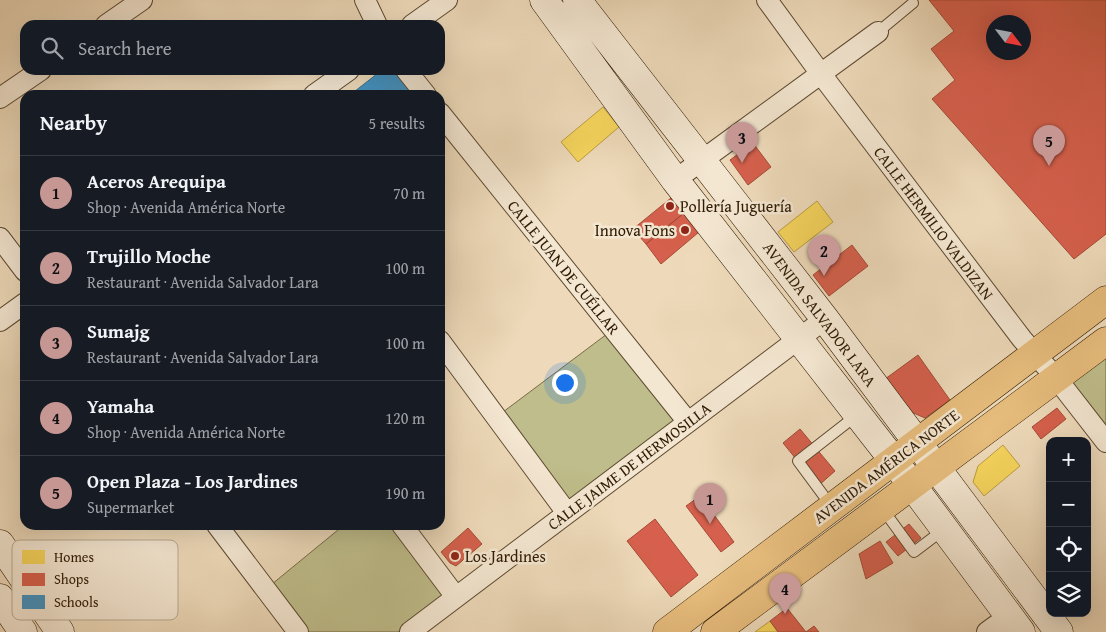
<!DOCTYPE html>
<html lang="en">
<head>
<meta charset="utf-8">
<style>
	:root { --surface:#171b24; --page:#20242c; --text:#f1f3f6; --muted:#9ea1a6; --line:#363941; --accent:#c59692 }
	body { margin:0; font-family:"Gentium Book Plus",serif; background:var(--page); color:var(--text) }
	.controls { position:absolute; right:15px; bottom:15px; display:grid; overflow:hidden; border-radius:10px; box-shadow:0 5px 20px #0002 }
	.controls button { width:45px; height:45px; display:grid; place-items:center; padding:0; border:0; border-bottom:1px solid var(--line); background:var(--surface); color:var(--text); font:25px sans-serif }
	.compass { position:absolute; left:986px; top:15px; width:45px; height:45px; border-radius:50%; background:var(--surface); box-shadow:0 5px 20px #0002; rotate:122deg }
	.you { position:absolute; left:564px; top:382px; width:18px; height:18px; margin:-12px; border:4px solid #fff; border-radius:50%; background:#1a73e8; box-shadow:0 0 0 8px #1a73e833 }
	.badge { display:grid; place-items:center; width:32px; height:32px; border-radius:50%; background:var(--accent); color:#111; font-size:16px; font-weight:700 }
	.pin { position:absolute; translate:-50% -41px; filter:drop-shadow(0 1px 2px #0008) }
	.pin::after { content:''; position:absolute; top:26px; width:18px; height:15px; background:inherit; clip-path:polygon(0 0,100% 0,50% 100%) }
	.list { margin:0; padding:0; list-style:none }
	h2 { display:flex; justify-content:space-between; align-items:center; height:65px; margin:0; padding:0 20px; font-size:21px }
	h2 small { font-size:16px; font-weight:400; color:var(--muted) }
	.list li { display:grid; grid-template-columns:32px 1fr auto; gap:15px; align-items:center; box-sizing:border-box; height:75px; padding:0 20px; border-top:1px solid var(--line) }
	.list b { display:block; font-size:19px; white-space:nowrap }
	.list p { margin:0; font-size:16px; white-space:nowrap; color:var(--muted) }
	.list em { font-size:16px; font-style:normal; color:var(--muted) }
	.icon { flex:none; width:28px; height:28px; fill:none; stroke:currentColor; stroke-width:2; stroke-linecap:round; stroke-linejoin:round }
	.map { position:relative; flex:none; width:1106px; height:632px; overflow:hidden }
	.search { position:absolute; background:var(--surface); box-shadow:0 5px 20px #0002; left:20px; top:20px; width:425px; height:55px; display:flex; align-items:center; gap:12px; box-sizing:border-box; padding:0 18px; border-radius:15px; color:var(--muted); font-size:19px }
	.panel { position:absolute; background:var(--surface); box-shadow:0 5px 20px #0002; left:20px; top:90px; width:425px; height:440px; border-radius:15px }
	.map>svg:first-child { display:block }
	.green { fill:#bfbd8b; stroke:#766c47 }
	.homes { fill:#f6d55c; stroke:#ba9d41 }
	.shops { fill:#d6604d; stroke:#a44b37; fill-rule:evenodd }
	.schools { fill:#4393c3; stroke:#3d6f89 }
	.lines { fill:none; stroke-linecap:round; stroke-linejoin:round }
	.lane-casing { stroke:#5e4a31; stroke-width:12 }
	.street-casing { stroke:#5e4a31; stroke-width:22 }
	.secondary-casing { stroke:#2e1a03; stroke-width:29 }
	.primary-casing { stroke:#2e1a03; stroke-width:29 }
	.lane { stroke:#f4e7d2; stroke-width:10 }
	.street { stroke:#f4e7d2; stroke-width:20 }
	.secondary { stroke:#f4e7d2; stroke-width:28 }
	.primary { stroke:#e7bd7d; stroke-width:28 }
	.poi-dot { fill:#8f2418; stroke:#f4e7d2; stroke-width:2 }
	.labels { text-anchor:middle; stroke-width:5; stroke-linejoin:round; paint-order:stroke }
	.poi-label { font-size:16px; fill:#2e1a03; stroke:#f4e7d2; text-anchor:start }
	.street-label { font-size:16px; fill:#2e1a03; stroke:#f4e7d2 }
	.key { fill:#f4e7d2; stroke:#b9aa94; stroke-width:1 }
	.key-label { font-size:14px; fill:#2e1a03 }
</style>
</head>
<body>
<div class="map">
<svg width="1106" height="632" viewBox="0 0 1106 632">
	<rect width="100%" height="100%" fill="#eedaba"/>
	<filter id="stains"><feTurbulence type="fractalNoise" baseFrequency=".004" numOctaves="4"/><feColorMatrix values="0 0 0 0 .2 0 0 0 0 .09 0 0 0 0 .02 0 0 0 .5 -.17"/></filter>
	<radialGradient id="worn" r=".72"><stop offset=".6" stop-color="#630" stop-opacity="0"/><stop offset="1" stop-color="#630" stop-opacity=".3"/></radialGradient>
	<path class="green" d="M607 334 675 422 567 502 503 412Z
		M1106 357V429L1071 384Z
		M344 525H391L447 596 398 632H297L266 589Z"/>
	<path class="homes" d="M603 107 619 127 578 162 561 142Z
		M817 201 833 222 794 252 778 232Z
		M1003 445 1020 466 984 496 973 482 978 466Z
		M770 621 778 632H755Z"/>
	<path class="shops" d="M929 0H1106V234L1074 259 932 99 955 80 931 49 954 31ZM994 22H1024V52H994Z
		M753 143 771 167 748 185 730 160Z
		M671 198 684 213 646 244 633 229Z
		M684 213 699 232 661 264 646 244Z
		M852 245 868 266 829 296 813 275Z
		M918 355 950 400 925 418 909 411 885 379Z
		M1057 408 1066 419 1041 439 1032 427Z
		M800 429 835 471 818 486 783 443Z
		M700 496 734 542 721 552 686 506Z
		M655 519 698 575 671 597 627 541Z
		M909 524 921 538 898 556 886 542Z
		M468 528 482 544 456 566 450 563 441 552Z
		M880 541 893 563 866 579 859 554Z
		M787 608 806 632 814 626 819 632H778L770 621Z"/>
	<path class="schools" d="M382 70H397L416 95H350Z"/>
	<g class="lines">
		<defs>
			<path id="lane" d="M878 32 913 3
				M832 507 798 461 857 415
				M882 508 914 552 943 530"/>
			<path id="street" d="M365 0 377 25
				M767 0 821 74 1022 339 1057 379 1106 442
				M106 25 142 0
				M412 25 447 0
				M406 70 426 95
				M314 95 349 70
				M0 98 41 70
				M440 113 688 422
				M675 180 878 32
				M0 238 25 271
				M0 321 25 303
				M440 341 567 513
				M217 525 298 632
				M402 525 456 597
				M410 632 825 319
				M987 632 1009 616"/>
			<path id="secondary" d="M544 0 675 180 894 461 1021 632
				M577 0 825 319 1059 632
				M0 544 60 632
				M0 598 23 632"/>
			<path id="primary" d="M667 632 1106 300
				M715 632 1106 341"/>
		</defs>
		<use href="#lane" class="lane-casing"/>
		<use href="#street" class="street-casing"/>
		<use href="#secondary" class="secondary-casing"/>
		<use href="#primary" class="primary-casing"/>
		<use href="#lane" class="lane"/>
		<use href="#street" class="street"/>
		<use href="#secondary" class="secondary"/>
		<use href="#primary" class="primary"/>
	</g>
	<g class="poi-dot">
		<circle cx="670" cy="206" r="5"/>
		<circle cx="685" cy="230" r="5"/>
		<circle cx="455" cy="556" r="5"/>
	</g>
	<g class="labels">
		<g class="poi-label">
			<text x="680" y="212">Pollería Juguería</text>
			<text x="675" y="236" text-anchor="end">Innova Fons</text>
			<text x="465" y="562">Los Jardines</text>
		</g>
		<g class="street-label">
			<text transform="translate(934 223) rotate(53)" y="6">CALLE HERMILIO VALDIZAN</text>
			<text transform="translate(564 267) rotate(51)" y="6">CALLE JUAN DE CUÉLLAR</text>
			<text transform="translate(820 314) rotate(53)" y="6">AVENIDA SALVADOR LARA</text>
			<text transform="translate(629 466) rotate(-37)" y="6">CALLE JAIME DE HERMOSILLA</text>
			<text transform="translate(886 466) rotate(-37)" y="6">AVENIDA AMÉRICA NORTE</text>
		</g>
	</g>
	<rect x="12" y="540" width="166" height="80" rx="8" class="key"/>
	<rect x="22" y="550" width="23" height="14" fill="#f6d55c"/>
	<rect x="22" y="573" width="23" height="13" fill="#d6604d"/>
	<rect x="22" y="595" width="23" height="14" fill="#4393c3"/>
	<g class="key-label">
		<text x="54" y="562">Homes</text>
		<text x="54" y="584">Shops</text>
		<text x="54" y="607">Schools</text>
	</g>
	<rect width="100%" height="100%" filter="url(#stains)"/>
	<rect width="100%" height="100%" fill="url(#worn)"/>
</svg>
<div class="controls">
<button>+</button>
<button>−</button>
<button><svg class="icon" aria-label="locate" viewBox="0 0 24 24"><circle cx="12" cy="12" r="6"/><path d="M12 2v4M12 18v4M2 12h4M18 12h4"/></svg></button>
<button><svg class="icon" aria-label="layers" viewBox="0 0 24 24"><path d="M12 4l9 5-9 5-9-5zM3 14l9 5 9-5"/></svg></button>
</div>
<svg class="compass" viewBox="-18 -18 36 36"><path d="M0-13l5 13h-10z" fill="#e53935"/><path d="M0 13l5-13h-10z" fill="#9ea1a6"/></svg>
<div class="you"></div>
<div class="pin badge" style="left:710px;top:524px">1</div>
<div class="pin badge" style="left:824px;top:276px">2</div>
<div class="pin badge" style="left:742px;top:163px">3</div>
<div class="pin badge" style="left:785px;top:614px">4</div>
<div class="pin badge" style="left:1049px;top:166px">5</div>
<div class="search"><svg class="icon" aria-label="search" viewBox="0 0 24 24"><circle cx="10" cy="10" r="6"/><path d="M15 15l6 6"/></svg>Search here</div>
<section class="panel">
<h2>Nearby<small>5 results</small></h2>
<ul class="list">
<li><span class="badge">1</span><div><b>Aceros Arequipa</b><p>Shop · Avenida América Norte</p></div><em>70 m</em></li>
<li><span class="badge">2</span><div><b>Trujillo Moche</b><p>Restaurant · Avenida Salvador Lara</p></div><em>100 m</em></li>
<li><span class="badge">3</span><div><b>Sumajg</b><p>Restaurant · Avenida Salvador Lara</p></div><em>100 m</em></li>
<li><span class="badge">4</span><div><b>Yamaha</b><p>Shop · Avenida América Norte</p></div><em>120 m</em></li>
<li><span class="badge">5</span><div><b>Open Plaza - Los Jardines</b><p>Supermarket</p></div><em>190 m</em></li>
</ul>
</section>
</div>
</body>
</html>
